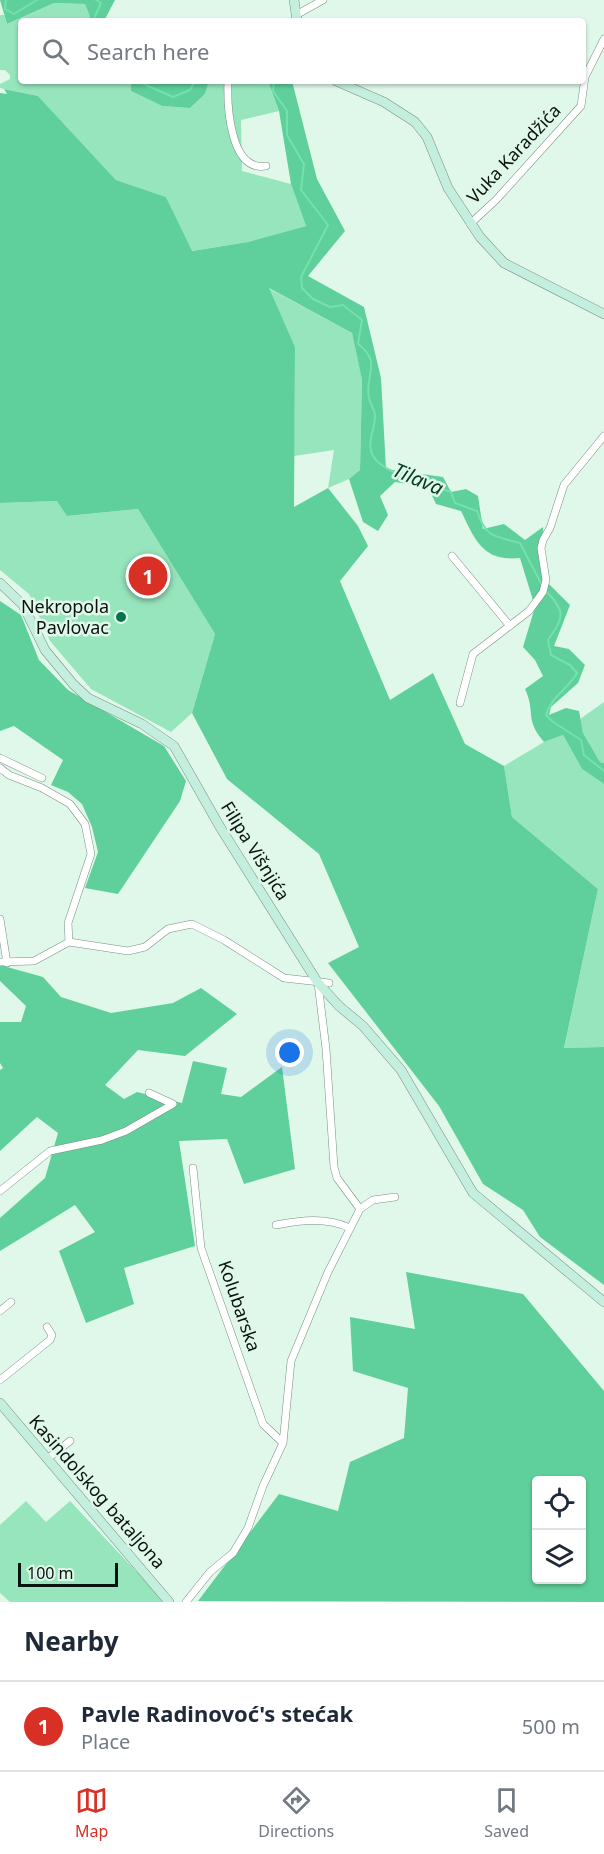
<!DOCTYPE html>
<html lang="en">
<head>
<meta charset="utf-8">
<style>
	:root { --surface:#fff; --page:#f6f6f7; --text:#1f2937; --muted:#747a83; --line:#e0e1e3; --accent:#d93025 }
	body { margin:0; font-family:"Noto Sans",sans-serif; background:var(--page); color:var(--text) }
	.controls { position:absolute; right:18px; bottom:18px; display:grid; overflow:hidden; border-radius:6px; box-shadow:0 2px 4px #0004 }
	.controls button { width:54px; height:54px; display:grid; place-items:center; padding:0; border:0; border-bottom:2px solid var(--line); background:var(--surface); color:var(--text); font:30px sans-serif }
	.scale { position:absolute; left:18px; bottom:15px; width:100px; box-sizing:border-box; padding-left:6px; border:3px solid #0b130e; border-top:0; font-size:16px; line-height:21px; white-space:nowrap; color:#0b130e; -webkit-text-stroke:4px #e0f8ea; paint-order:stroke }
	.you { position:absolute; left:290px; top:1053px; width:21px; height:21px; margin:-15px; border:4px solid #fff; border-radius:50%; background:#1a73e8; box-shadow:0 0 0 9px #1a73e833 }
	.badge { display:grid; place-items:center; width:39px; height:39px; border-radius:50%; background:var(--accent); color:#fff; font-size:20px; font-weight:700 }
	.pin { position:absolute; translate:-50% -50%; border:3px solid #fff; box-shadow:0 2px 6px #0006 }
	.list { margin:0; padding:0; list-style:none }
	h2 { display:flex; justify-content:space-between; align-items:center; height:78px; margin:0; padding:0 24px; font-size:26px }
	h2 small { font-size:20px; font-weight:400; color:var(--muted) }
	.list li { display:grid; grid-template-columns:39px 1fr auto; gap:18px; align-items:center; box-sizing:border-box; height:90px; padding:0 24px; border-top:2px solid var(--line) }
	.list b { display:block; font-size:22px; white-space:nowrap }
	.list p { margin:0; font-size:20px; white-space:nowrap; color:var(--muted) }
	.list em { font-size:20px; font-style:normal; color:var(--muted) }
	.icon { flex:none; width:33px; height:33px; fill:none; stroke:currentColor; stroke-width:2; stroke-linecap:round; stroke-linejoin:round }
	.map { position:relative; flex:none; width:604px; height:1602px; overflow:hidden }
	.search { position:absolute; background:var(--surface); box-shadow:0 2px 4px #0004; left:18px; right:18px; top:18px; height:66px; display:flex; align-items:center; gap:15px; box-sizing:border-box; padding:0 21px; border-radius:6px; color:var(--muted); font-size:22px }
	.sheet { height:168px; background:var(--surface) }
	nav { display:flex; justify-content:space-around; align-items:center; box-sizing:border-box; height:84px; border-top:2px solid var(--line); background:var(--surface); font-size:16px; color:var(--muted) }
	nav a { display:grid; justify-items:center; gap:3px }
	nav .on { color:var(--accent) }
	.map>svg:first-child { display:block }
	.green { fill:#97e5bd }
	.forest { fill:#5fcf9b; fill-rule:evenodd }
	.lines { fill:none; stroke-linecap:round; stroke-linejoin:round }
	.stream { stroke:#73e2ad; stroke-width:2 }
	.street-casing { stroke:#798f83; stroke-width:8 }
	.secondary-casing { stroke:#798f83; stroke-width:10 }
	.street { stroke:#fff; stroke-width:7 }
	.secondary { stroke:#c4eedd; stroke-width:9 }
	.poi-dot { fill:#04734c; stroke:#e0f8ea; stroke-width:2 }
	.labels { text-anchor:middle; stroke-width:5; stroke-linejoin:round; paint-order:stroke }
	.street-label { font-size:18px; fill:#0b130e; stroke:#e0f8ea }
	.poi-label { font-size:18px; fill:#0b130e; stroke:#e0f8ea; text-anchor:end }
	.water-label { font-size:20px; font-style:italic; fill:#073925; stroke:#e0f8ea }
</style>
</head>
<body>
<div class="map">
<svg width="604" height="1602" viewBox="0 0 604 1602">
	<rect width="100%" height="100%" fill="#e0f8ea"/>
	<path class="green" d="M54 3 85 4 90 17 86 21H21V81H131V91L162 106 190 108 205 94 209 81H268L279 111 241 120 242 171 291 184 306 226 248 242 191 251 166 197 116 180 38 96 0 88V84L10 79V75L5 70H0V15H4L7 24Z
		M268 288 352 333 362 379 360 470 349 479 328 488 334 450 294 456 295 347Z
		M57 501 68 516 138 509 215 634 192 713 171 732 91 689 50 641 29 594 0 570V503Z
		M604 702V763L600 762 583 733 580 719Z
		M563 735 582 769 604 784V1047L564 1048 598 889 512 817 504 766 544 742Z
		M26 1501 46 1522 70 1501 165 1602H10L0 1593V1525Z"/>
	<path class="forest" d="M0 0H115L104 21H86L90 17 85 4 54 3 7 24Z
		M131 81 188 84 189 81H209L205 94 190 108 162 106 131 91Z
		M268 81H292L317 179 345 231 308 276 364 307 381 378 386 469 443 477 451 492 466 489 478 496 483 529 504 524 525 540 543 527 545 580 570 605 554 646 569 649 585 665 578 683 551 707 549 715 566 708 579 711 583 733 600 762 604 763V784L582 769 563 735 544 742C524 719 536 712 525 689L543 676 535 660 523 647 535 607 520 558C483 562 475 540 461 511L436 504 428 487 395 482 380 496 388 515 378 531 363 522 349 479 360 470 362 380 352 333 269 288 295 347 294 507 328 488 358 526 368 546 340 581 390 700 433 673 465 744 504 766 512 817 598 889 564 1048 604 1047V1285L540 1237 523 1210 483 1184 439 1106 328 963 359 947 319 854 227 779 192 713 215 634 138 509 67 516 57 501 0 503V93L7 94 4 89 38 96 116 180 166 197 192 251 248 242 306 226 291 184 279 111Z
		M0 601 21 615 39 660 68 690 164 746 186 781 180 801 118 894 85 888 98 852 92 827 82 804 68 792 51 785 63 760 14 726 0 731Z
		M0 965 43 977 61 997 111 1013 173 1003 201 988 237 1014 185 1056 138 1050 105 1085 124 1099 137 1092 182 1103 193 1061 227 1068 221 1094 241 1097 282 1067 295 1169 244 1184 227 1139 179 1141 195 1246 124 1268 134 1304 86 1323 59 1251 95 1232 75 1205 0 1251V1218L45 1178 58 1133 37 1117 0 1151V1070L3 1068 0 1063V1022H21L26 1006 0 981Z
		M406 1272 523 1294 604 1391V1602L198 1601 279 1494 338 1511 350 1462 404 1438 408 1388 353 1371 350 1317 415 1329ZM536 1480H582V1580H536Z"/>
	<g class="lines">
		<path class="stream" d="M6 0 5 9 14 14 37 0
			M93 21 101 3 96 0
			M137 81 173 97 190 90 195 81
			M274 81 273 91 287 111V135L304 164 301 190 328 225 301 277 302 288 313 299 330 307 343 305 362 320 358 344C383 362 364 376 369 398 370 404 375 410 375 416 375 432 362 449 379 463 398 478 429 484 451 492L455 503 477 511C486 538 494 536 520 543L543 587
			M546 591C566 612 564 617 548 640L551 655 570 665 577 673C568 689 551 697 546 715L553 722 581 740 584 755 604 771"/>
		<defs>
			<path id="street" d="M296 15 323 0
				M228 81C227 106 230 172 266 166
				M470 224 496 200 581 106 585 77 604 39
				M452 556 510 626
				M460 703 473 654 529 611 543 592 546 580 541 548 543 540 550 528 564 485 604 436
				M0 758 42 778
				M0 768 9 775 42 788 70 804 85 824 91 854 68 923 69 942
				M0 919 7 963
				M0 962 34 961 69 942 128 951 145 947 168 929 192 924 224 940 284 978 329 983
				M318 983 326 1049 334 1167 337 1178 360 1209
				M193 1168 201 1248 263 1424 283 1443
				M0 1191 50 1151 102 1140 126 1131 173 1104 149 1093
				M276 1225C302 1220 326 1217 350 1228
				M0 1311 11 1302
				M0 1380 50 1340 52 1335 47 1327
				M47 1459 70 1441
				M186 1602 210 1572 233 1553 248 1528 263 1486 283 1443 291 1361 328 1272 360 1209 373 1200 395 1197"/>
			<path id="secondary" d="M294 0 297 21
				M336 81 384 102 415 122 427 137 448 188 480 237 504 263 604 314
				M0 583 23 605 45 650 73 684 88 698 142 724 174 746 220 827 318 983 339 1006 363 1026 401 1070 473 1193 604 1302
				M0 1403 169 1602"/>
		</defs>
		<use href="#street" class="street-casing"/>
		<use href="#secondary" class="secondary-casing"/>
		<use href="#street" class="street"/>
		<use href="#secondary" class="secondary"/>
	</g>
	<circle class="poi-dot" cx="121" cy="617" r="6"/>
	<g class="labels">
		<g class="street-label">
			<text transform="translate(514 154) rotate(-47)" y="6">Vuka Karadžića</text>
			<text transform="translate(255 851) rotate(58)" y="6">Filipa Višnjića</text>
			<text transform="translate(239 1306) rotate(71)" y="6">Kolubarska</text>
			<text transform="translate(97 1492) rotate(49)" y="6">Kasindolskog bataljona</text>
		</g>
		<g class="poi-label">
			<text x="109" y="613">Nekropola<tspan x="109" dy="21">Pavlovac</tspan></text>
		</g>
		<g class="water-label">
			<text transform="translate(418 479) rotate(23)" y="7">Tilava</text>
		</g>
	</g>
</svg>
<div class="controls">
<button><svg class="icon" aria-label="locate" viewBox="0 0 24 24"><circle cx="12" cy="12" r="6"/><path d="M12 2v4M12 18v4M2 12h4M18 12h4"/></svg></button>
<button><svg class="icon" aria-label="layers" viewBox="0 0 24 24"><path d="M12 4l9 5-9 5-9-5zM3 14l9 5 9-5"/></svg></button>
</div>
<div class="scale">100 m</div>
<div class="you"></div>
<div class="pin badge" style="left:148px;top:576px">1</div>
<div class="search"><svg class="icon" aria-label="search" viewBox="0 0 24 24"><circle cx="10" cy="10" r="6"/><path d="M15 15l6 6"/></svg>Search here</div>
</div>
<section class="sheet">
<h2>Nearby<small></small></h2>
<ul class="list">
<li><span class="badge">1</span><div><b>Pavle Radinovoć's stećak</b><p>Place</p></div><em>500 m</em></li>
</ul>
</section>
<nav>
<a class="on"><svg class="icon" aria-label="map" viewBox="0 0 24 24"><path d="M3 6l6-2 6 2 6-2v14l-6 2-6-2-6 2zM9 4v14M15 6v14"/></svg>Map</a>
<a><svg class="icon" aria-label="directions" viewBox="0 0 24 24"><path d="M12 3l9 9-9 9-9-9zM9 14v-3h6M13 9l2 2-2 2"/></svg>Directions</a>
<a><svg class="icon" aria-label="saved" viewBox="0 0 24 24"><path d="M7 4h10v16l-5-4-5 4z"/></svg>Saved</a>
</nav>
</body>
</html>
